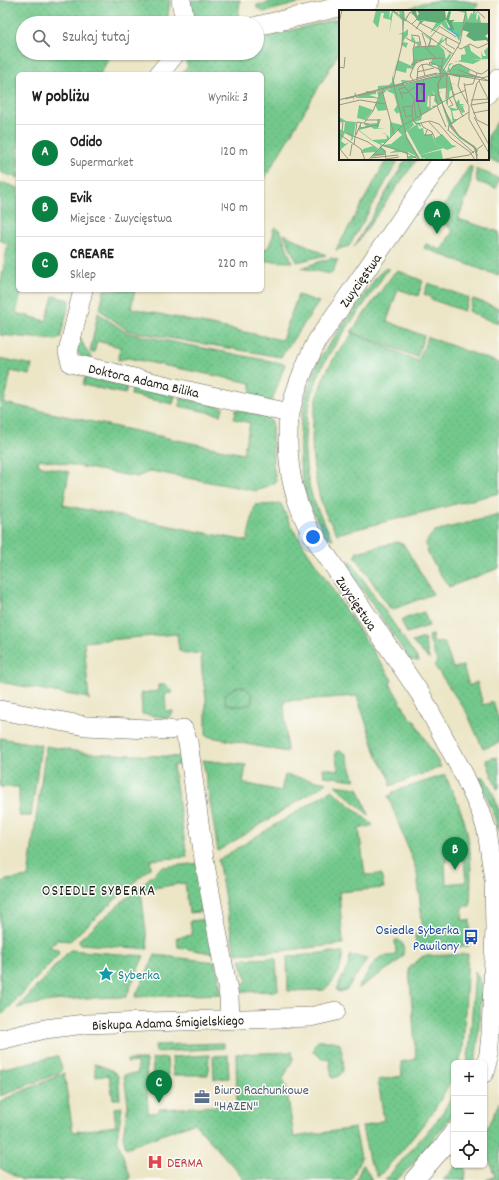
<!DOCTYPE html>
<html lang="pl">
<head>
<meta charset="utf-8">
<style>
	:root { --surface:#fff; --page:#f2f2f2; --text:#202124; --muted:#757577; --line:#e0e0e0; --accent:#0b8043 }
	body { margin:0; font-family:Dekko,sans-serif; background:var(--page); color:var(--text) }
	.controls { position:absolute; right:12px; bottom:12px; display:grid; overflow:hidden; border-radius:6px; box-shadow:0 1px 3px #0004 }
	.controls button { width:36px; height:36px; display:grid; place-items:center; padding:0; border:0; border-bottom:1px solid var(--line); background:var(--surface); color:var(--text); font:20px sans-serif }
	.you { position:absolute; left:313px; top:537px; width:14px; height:14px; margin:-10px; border:3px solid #fff; border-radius:50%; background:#1a73e8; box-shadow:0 0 0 6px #1a73e833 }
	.badge { display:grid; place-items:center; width:26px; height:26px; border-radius:50%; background:var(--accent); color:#fff; font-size:13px; font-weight:700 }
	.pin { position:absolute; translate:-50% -33px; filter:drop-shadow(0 1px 2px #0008) }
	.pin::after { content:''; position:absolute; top:21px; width:14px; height:12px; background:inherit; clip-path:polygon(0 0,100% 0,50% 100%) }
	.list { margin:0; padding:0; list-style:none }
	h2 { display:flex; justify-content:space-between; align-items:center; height:52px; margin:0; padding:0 16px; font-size:17px }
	h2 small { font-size:13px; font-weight:400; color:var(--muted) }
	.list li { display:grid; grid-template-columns:26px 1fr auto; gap:12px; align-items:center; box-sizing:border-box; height:56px; padding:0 16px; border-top:1px solid var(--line) }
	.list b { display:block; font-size:15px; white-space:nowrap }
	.list p { margin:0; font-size:13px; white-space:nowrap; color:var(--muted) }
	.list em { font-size:13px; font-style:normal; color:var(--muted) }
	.icon { flex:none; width:22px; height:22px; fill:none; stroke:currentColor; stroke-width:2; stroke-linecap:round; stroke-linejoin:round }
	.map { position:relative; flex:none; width:499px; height:1180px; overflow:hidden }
	.search { position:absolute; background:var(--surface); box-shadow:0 1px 3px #0004; left:16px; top:16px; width:248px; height:44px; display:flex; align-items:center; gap:10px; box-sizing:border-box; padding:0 14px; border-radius:22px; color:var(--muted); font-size:15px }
	.panel { position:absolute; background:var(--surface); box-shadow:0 1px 3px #0004; left:16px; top:72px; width:248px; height:220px; border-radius:6px }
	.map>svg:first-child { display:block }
	.grass { fill:url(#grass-dots); stroke:#487254; fill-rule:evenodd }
	.garden { fill:url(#garden-furrows); stroke:#487254 }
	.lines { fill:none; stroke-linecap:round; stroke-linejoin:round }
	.minor-casing { stroke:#656358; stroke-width:20 }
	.minor { stroke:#fff; stroke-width:19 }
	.labels { text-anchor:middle; stroke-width:3; stroke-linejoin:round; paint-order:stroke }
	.street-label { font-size:14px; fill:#1c1c1c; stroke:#fdfcf7 }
	.transit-label { font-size:14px; fill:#164399; stroke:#fdfcf7; text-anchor:end }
	.culture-label { font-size:14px; fill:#0d838f; stroke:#fdfcf7; text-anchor:start }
	.service-label { font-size:14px; fill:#4e5e75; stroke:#fdfcf7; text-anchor:start }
	.health-label { font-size:14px; fill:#be3a42; stroke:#fdfcf7; text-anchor:start }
	.neighbourhood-label { font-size:15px; letter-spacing:1px; fill:#1c1c1c; stroke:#fdfcf7 }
	.inset-river { fill:none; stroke:#4fb7cd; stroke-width:2 }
	.inset-road { fill:none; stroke:#999583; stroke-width:1 }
	.view { fill:#7b2cbf; fill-opacity:0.15; stroke:#7b2cbf; stroke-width:2 }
	.inset-edge { fill:none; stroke:#1c1c1c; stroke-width:2 }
</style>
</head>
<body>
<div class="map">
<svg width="499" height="1180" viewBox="0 0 499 1180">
	<defs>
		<pattern id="grass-dots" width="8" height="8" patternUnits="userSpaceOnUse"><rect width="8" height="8" fill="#73c98d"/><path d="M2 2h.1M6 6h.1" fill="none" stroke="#63ac79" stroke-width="1.8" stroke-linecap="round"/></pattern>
		<pattern id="garden-furrows" width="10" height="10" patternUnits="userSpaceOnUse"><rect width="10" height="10" fill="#73c98d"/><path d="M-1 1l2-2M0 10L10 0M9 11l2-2" fill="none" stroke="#63ac79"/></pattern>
	</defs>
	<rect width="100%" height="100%" fill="#fdfcf7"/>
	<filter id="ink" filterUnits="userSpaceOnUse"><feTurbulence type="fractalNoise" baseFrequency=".025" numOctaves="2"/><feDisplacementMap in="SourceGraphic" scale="8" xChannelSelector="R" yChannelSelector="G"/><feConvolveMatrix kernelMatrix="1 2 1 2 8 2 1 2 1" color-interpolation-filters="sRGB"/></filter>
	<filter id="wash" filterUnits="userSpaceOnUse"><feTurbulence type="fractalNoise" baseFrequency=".012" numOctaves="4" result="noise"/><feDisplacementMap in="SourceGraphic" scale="16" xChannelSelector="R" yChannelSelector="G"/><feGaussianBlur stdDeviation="0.9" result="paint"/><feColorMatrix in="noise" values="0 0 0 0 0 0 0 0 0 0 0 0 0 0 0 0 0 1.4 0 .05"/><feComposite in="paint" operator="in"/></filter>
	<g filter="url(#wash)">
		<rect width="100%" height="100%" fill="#ece6c7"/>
		<path class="grass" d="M0 0H170L167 23H137L131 20 130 23H23V53H112L100 74H18V178L0 172Z
			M186 0H240L238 16 236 20 210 23H192Z
			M270 0H310L264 12 257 8V5L269 3Z
			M440 0 467 1 478 4 475 11H403L422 3Z
			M340 18V51L262 183V74H180L188 67 184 58 200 53H257V39Z
			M499 119V163L488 159V135Z
			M387 159H399L349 246 336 250Z
			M406 159H417L354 247Z
			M469 167H472L470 188 458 219 499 232V276L424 248 426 244 441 250 453 231 437 217Z
			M476 169 499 178 496 188 477 182Z
			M0 182 18 188V290H22L16 313 46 321 53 296 70 300 60 338 56 340 0 335V287L8 244 0 240Z
			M275 227 281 232 292 262 262 261 264 249 268 248 274 233 273 230Z
			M284 234 326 255 297 262Z
			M331 258 338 260 331 274 301 268Z
			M389 268C376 287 363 306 349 325 340 338 330 351 323 365 304 405 299 453 312 496 317 511 326 525 333 539L326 537C321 526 314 515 309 504 292 460 299 398 321 356 327 347 334 338 340 329 353 311 365 294 377 276L385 269Z
			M399 271 423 281 418 296 398 289 387 321 424 336 417 357 351 332 394 273Z
			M428 283 469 298 464 311 430 299 431 297 424 294Z
			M104 290H135L131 308 282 340 298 295 319 302 281 357 128 331 100 310Z
			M473 299 499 308V324L476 315 469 311Z
			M98 313 127 333 285 364 272 401 251 400V383L128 358 118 360 120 347 97 341 94 353 90 352Z
			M353 333 418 361 428 337 499 363V493L337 534C332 525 326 516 323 507 308 465 307 404 330 365 336 354 345 343 353 333Z
			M78 334 87 352 92 357 90 363C75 354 77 351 78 334Z
			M0 358 32 365 30 375 11 371 4 403 243 454 250 423 234 419 236 410 265 416 272 422 273 464 276 482 257 491 151 471 137 477 39 459 38 465 69 472 63 505 247 541 255 505 281 504 292 528 392 680 390 684 410 718 414 720 441 767 390 786V778L377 756 357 696 284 701 287 752 206 736V698L202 672 201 653 185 654 179 650 177 634 84 642 89 700 88 698 0 682Z
			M85 377 127 386 125 394 83 385Z
			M132 387 175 396 173 404 131 395Z
			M181 398 223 407 221 415 179 406Z
			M499 515V568L449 587C443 577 426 556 426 544 427 539 431 535 435 531Z
			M397 542 404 545 433 594 391 610 355 556 357 552Z
			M350 560 419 661 410 660 349 570Z
			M424 612 429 626 407 633 401 620Z
			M432 635 434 643 444 642 453 668 463 666 469 686 477 682 483 705 493 702 499 720V743L483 749 467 713 434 665 437 662 428 636Z
			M424 638 429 659 412 642Z
			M158 685H166L171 690 172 693 165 694 166 711H173L172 715 169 718 142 714 141 693 158 691Z
			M0 738 41 745 31 816H19V787H0Z
			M46 746 87 753 185 757 186 763 173 766 187 857 150 860 151 867 70 941 57 940 49 947 57 949 59 952 58 955 4 1013 0 1014V883L6 880 28 877Z
			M341 751 346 754 355 780 324 776 323 768 338 770 335 752Z
			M496 757 499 766V788L497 789 486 760Z
			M203 760 246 765 243 783 281 791 285 775 327 783 218 851Z
			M445 775C453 793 463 812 467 832 472 856 471 882 470 906H463L462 920H470L469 946 416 948 415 934 423 930 417 872 388 796 393 794 392 792ZM446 855H453L454 861 464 860 466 882 446 884 445 862H447Z
			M479 777H484L493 793 499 811V832L491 807Z
			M335 785 358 788 369 815Z
			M332 790 373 825 359 829 365 875 381 874 384 888 339 892 343 944 281 951 235 954 218 860Z
			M200 863 208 911 189 913 185 883 141 890 148 949 80 944 79 940 162 867Z
			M208 919 215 954 178 947 177 937 192 935 190 921Z
			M395 940H399L404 946 403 956 395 964 357 989 372 966 380 957 396 955Z
			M70 950 144 956 126 997 87 998 51 1001 17 1008Z
			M330 952 343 953C340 972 338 977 324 990L288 991 287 957Z
			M468 954 463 1050 459 1063H454V1076L433 1112 406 1146 378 1177 369 1160 362 1127 384 1120 378 1080 402 1076 401 1062 416 1059 409 968 423 956Z
			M155 955 216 962 222 994 135 997Z
			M350 955 368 958 347 989 340 992 336 990 348 966Z
			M276 958 278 991 235 992 247 981 240 959Z
			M475 971 482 984 478 1041 475 1063H467L470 1042Z
			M318 1041H334L340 1044C342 1052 347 1072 339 1076 337 1077 335 1077 332 1078L329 1058 324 1059 313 1052 314 1045Z
			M224 1043V1048L156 1052 155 1045Z
			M292 1052 293 1059 283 1079 286 1086 294 1137 355 1128 361 1158 351 1180H243L240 1174 194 1123 126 1148 123 1136 128 1104 124 1075 138 1073 137 1062 127 1063V1060H146L148 1113 159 1112V1109L237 1105 236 1054Z
			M209 1055 208 1075H173L172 1057Z
			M228 1055 229 1078 214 1079 213 1056Z
			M58 1056 62 1069 59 1073 0 1096V1069Z
			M167 1058 168 1076 164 1080 157 1081 153 1077 152 1059Z
			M94 1064C102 1066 113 1069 118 1076L120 1099H113L109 1075 96 1077Z
			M64 1073 73 1132 116 1126 114 1108 122 1107 117 1139 130 1176 129 1180H22L0 1168V1101Z
			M454 1093V1111L446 1124 408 1169 397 1180H385L439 1118Z
			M499 1103V1180H486L495 1176 484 1146V1131L487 1128Z
			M363 1164 372 1180H356Z
			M457 1165H463L466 1172 465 1180H443Z"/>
		<path class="garden" d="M241 686C249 689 255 695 251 704 242 707 234 707 225 703V695L232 689Z"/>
	</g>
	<g filter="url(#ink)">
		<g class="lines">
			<defs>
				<path id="minor" d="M181 0 185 23
					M257 26 370 0
					M159 74 176 53
					M488 94 499 78
					M443 159 317 341C306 363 295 389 290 413 288 421 288 431 288 440 288 474 295 501 310 531L421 695 464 775 481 812 487 831 494 880 495 929 491 1034 489 1054 484 1073
					M83 290 68 352 71 363 193 392 290 413
					M0 710 86 726 170 730
					M183 729 188 742 190 756 204 859 229 997 230 1019
					M0 1040 45 1029 85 1024 310 1017 336 1011
					M414 1180 445 1145 454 1132"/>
			</defs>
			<use href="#minor" class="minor-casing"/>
			<use href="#minor" class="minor"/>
		</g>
	</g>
	<defs>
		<symbol id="bus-bare" viewBox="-9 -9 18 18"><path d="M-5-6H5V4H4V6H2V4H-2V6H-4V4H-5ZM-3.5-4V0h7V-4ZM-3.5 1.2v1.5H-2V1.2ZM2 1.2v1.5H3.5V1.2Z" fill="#1a4fb4" stroke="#fdfcf7" stroke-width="2.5" paint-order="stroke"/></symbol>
		<symbol id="sight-bare" viewBox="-9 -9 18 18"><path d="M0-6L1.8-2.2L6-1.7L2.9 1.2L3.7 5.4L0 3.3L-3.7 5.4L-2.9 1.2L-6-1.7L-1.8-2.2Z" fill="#0f9aa8" stroke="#fdfcf7" stroke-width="2.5" paint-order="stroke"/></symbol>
		<symbol id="office-bare" viewBox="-9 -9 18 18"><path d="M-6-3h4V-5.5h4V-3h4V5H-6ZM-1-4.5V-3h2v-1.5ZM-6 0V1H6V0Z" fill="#5c6f8a" stroke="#fdfcf7" stroke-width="2.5" paint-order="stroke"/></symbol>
		<symbol id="hospital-bare" viewBox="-9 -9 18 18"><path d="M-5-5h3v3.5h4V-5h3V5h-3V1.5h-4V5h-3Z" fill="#e0444e" stroke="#fdfcf7" stroke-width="2.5" paint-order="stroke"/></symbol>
	</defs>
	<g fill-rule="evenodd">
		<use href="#bus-bare" x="460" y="926" width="22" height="22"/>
		<use href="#sight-bare" x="95" y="963" width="22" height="22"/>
		<use href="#office-bare" x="191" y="1086" width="22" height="22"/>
		<use href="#hospital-bare" x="144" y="1151" width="22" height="22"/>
	</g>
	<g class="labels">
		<g class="street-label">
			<text transform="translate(360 280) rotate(-55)" y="5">Zwycięstwa</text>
			<text transform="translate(144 380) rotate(13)" y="5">Doktora Adama Bilika</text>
			<text transform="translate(357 603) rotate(56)" y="5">Zwycięstwa</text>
			<text transform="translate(168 1022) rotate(-2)" y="5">Biskupa Adama Śmigielskiego</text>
		</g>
		<g class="transit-label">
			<text x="459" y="934">Osiedle Syberka<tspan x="459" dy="16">Pawilony</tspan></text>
		</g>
		<g class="culture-label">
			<text x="118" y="979">Syberka</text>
		</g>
		<g class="service-label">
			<text x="214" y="1094">Biuro Rachunkowe<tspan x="214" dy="16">"HAZEN"</tspan></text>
		</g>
		<g class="health-label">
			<text x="167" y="1167">DERMA</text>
		</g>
		<g class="neighbourhood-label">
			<text x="99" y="895">OSIEDLE SYBERKA</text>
		</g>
	</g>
	<g transform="translate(339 10)">
		<rect width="150" height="150" fill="#ece6c7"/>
		<path d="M37 0H51L50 9 53 1 56 0 57 3 60 0 58 4 61 7 60 0H65L66 9 69 3 66 11 64 10 69 13 65 11 64 23 69 19V25L63 32 69 33 67 38 63 35 54 66 56 75 63 73 62 70 75 71 65 73V75L101 64 98 55H91L93 50 90 53 94 48 79 51 74 59 68 58 67 63 56 60 59 50 75 57 72 55 75 49 74 39 79 35 72 30 73 25 77 32 81 31V37L89 36 91 30 83 23 98 32 92 29 91 35 97 36 104 26 103 31 108 27 109 28 100 35 105 40 107 49 111 43 107 41 112 42 111 45 113 44 104 58 108 62 110 54 122 50V45L127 44 125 37 128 36 130 34 132 41 143 49 142 41 144 46H147L145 41 149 37 150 49 131 50H142L134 54 117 51 110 56 111 60 115 55 121 54 131 60 130 63 143 68 118 67 111 65 110 62 108 63 112 74 116 73 112 75 114 78 112 82 111 79 110 87 114 86 113 82 114 81 116 85 115 87 109 88V97L118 99 115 89 117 93 120 89 121 94H125L121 97 126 95 124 97 126 102 123 103 118 94 122 105 120 100 113 101 115 109H119L115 113 111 115H112L120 126 135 136 139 140 138 144H139V147L134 137 120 128 110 116 103 95 114 114 112 101 107 93 108 78 100 79V83L103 81 100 84 104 92 94 98 93 96 99 95 95 91 96 85 93 80 95 85 89 86 88 96 93 99 83 105 82 110 75 112 81 113 82 117 73 111 75 115 66 123 81 149 83 148 81 145 102 140 104 149 87 150 85 148 82 150H80L78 147 69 150V146H77L69 142 68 147V144L62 142 50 143 57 140 43 136 42 137 47 141 45 145 32 147 36 142 22 143 24 139 34 136 39 140 42 135 32 130 19 120 22 113V117H25L27 116 25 114 39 113 38 109H42L39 118H46L35 119 32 117 20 120 33 130 48 129 47 124 43 123H46L51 128V112L63 115 60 102 58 104 55 100 58 95 55 84 48 81 51 79 48 80 44 84 48 100 39 101 36 95 40 89 35 88H16L20 86 16 87V84L15 87 11 88 15 87V91L14 88 0 89 15 86 16 82 18 86 27 83V81L37 82V84L30 85 40 88 38 82 56 77 39 80V76L50 75 53 72V68L54 65 62 38 63 24 59 25 64 22 63 10 54 2 50 26 52 10 44 8 45 3H42L39 18 34 12ZM58 120 63 125 52 134 43 135 42 133H46ZM115 0H127L129 10 132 3 134 4V0H137L135 5 138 1 137 9 138 10 140 4 142 13 126 12 120 31 115 22 113 21H111L106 18 102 14 91 23 97 13 92 10 107 11 111 21 114 18 113 12H124L126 3ZM20 95 34 100 26 110 18 108ZM0 107 7 111 17 112 14 129 0 141V119L5 121 6 112 0 111ZM6 123 13 127 14 124 11 132 6 134 2 131ZM103 124 113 135 118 136 108 140 97 134 95 129Z" fill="#73c98d" fill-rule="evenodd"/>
		<path d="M71 0H77L78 6 80 4 78 0H106L107 9 110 0 112 2 110 10H116L113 12 115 20H109L111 17 107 10 100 13 85 11 79 15 81 11 88 10 79 11ZM126 12 150 13V23L146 26 150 29V33L147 30 135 31 127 26 130 22 123 20Z" fill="#5ead78"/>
		<path d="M78 114 80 119 84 118 85 124 93 125 97 134 105 138 81 145 68 121Z" fill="#73c98d"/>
		<path class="inset-river" d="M108 18 120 26"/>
		<path class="inset-road" d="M53 0 114 44M64 0V31L54 72 68 129 81 150M137 0 146 8M66 11 71 2 79 8 73 14M0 13 3 0M100 16 117 27M77 19 81 13 121 34M83 23 87 35 86 39M72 25 80 26 82 36M67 28 76 33 74 39 75 55 71 66 75 71M91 28 101 16M107 28V34L116 39M75 37 97 36M118 37 122 39 131 34 139 38 150 33M75 51 97 48 88 40 92 29M83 54 86 66M72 55 87 49 104 48 101 66M90 55 91 52 102 57M0 57 5 58 6 47M119 60 136 66M104 61 121 33 127 0M78 62 95 58M107 63 104 64 99 73 100 85 113 118 120 126 137 139 138 150M110 63 114 56 120 54 138 63M121 65 119 76 130 96V109L150 143M110 66 115 88M150 66 143 68 138 73 132 95 138 110 150 116M103 67 99 74V84L112 114 120 126 136 137 138 150M77 68 98 63M78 71 79 58 82 55 88 54 102 60M140 71 149 89M125 73 129 93M64 74 76 90 83 91M126 75 134 74 138 63 143 64 150 59M43 80 55 124M62 83H68L76 77M115 85 127 80M115 88 124 107M6 89 90 68 102 67 108 64 150 71M64 89 60 79 66 77M107 89 108 65H110M0 90 102 63 141 67 150 71M132 90 150 89M83 91 85 87 82 80 85 69M75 92 77 107M79 92 80 98 82 105 81 100M0 95 21 90 46 94M132 95 150 92M73 96 64 97 67 107 74 105M98 96 107 117M109 97 114 95 110 88M91 98V86L96 85 99 95M134 103 150 100M135 107 150 135M26 110H39V117M74 110 77 114 91 111 100 114 113 129 131 142 136 150M74 110 114 86M74 110 73 97 76 90M90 112 103 126M25 113 34 101 42 82M82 113 84 117 93 122 96 129M21 118 39 115M0 119 1 111 4 112 3 121M88 120 86 126 94 124M109 120 135 143M109 121 110 115 130 102M7 123 29 132 39 139M0 124 22 139 26 150M17 125 22 113M15 135 18 112 30 114M43 135 68 143 69 150M41 137 46 141 47 150M0 138 10 150M68 143 79 149M34 145 46 144M11 146 13 134M32 148 59 145M47 149 60 147M29 150 64 115 74 110M100 150 130 145 144 135"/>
		<path class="view" d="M78 74H85V91H78Z"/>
		<rect width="150" height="150" class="inset-edge"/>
	</g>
</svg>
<div class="controls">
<button>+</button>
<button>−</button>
<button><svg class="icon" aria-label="locate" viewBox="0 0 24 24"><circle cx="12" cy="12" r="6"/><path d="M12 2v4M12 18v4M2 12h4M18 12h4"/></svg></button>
</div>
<div class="you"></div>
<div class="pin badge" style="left:437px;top:234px">A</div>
<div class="pin badge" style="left:455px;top:870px">B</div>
<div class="pin badge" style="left:159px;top:1103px">C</div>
<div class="search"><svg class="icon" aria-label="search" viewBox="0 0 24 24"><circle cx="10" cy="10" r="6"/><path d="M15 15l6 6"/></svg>Szukaj tutaj</div>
<section class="panel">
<h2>W pobliżu<small>Wyniki: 3</small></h2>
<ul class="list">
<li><span class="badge">A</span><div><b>Odido</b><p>Supermarket</p></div><em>120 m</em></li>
<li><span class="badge">B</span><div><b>Evik</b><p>Miejsce · Zwycięstwa</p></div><em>140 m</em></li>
<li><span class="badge">C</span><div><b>CREARE</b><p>Sklep</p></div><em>220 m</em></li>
</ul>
</section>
</div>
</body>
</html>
